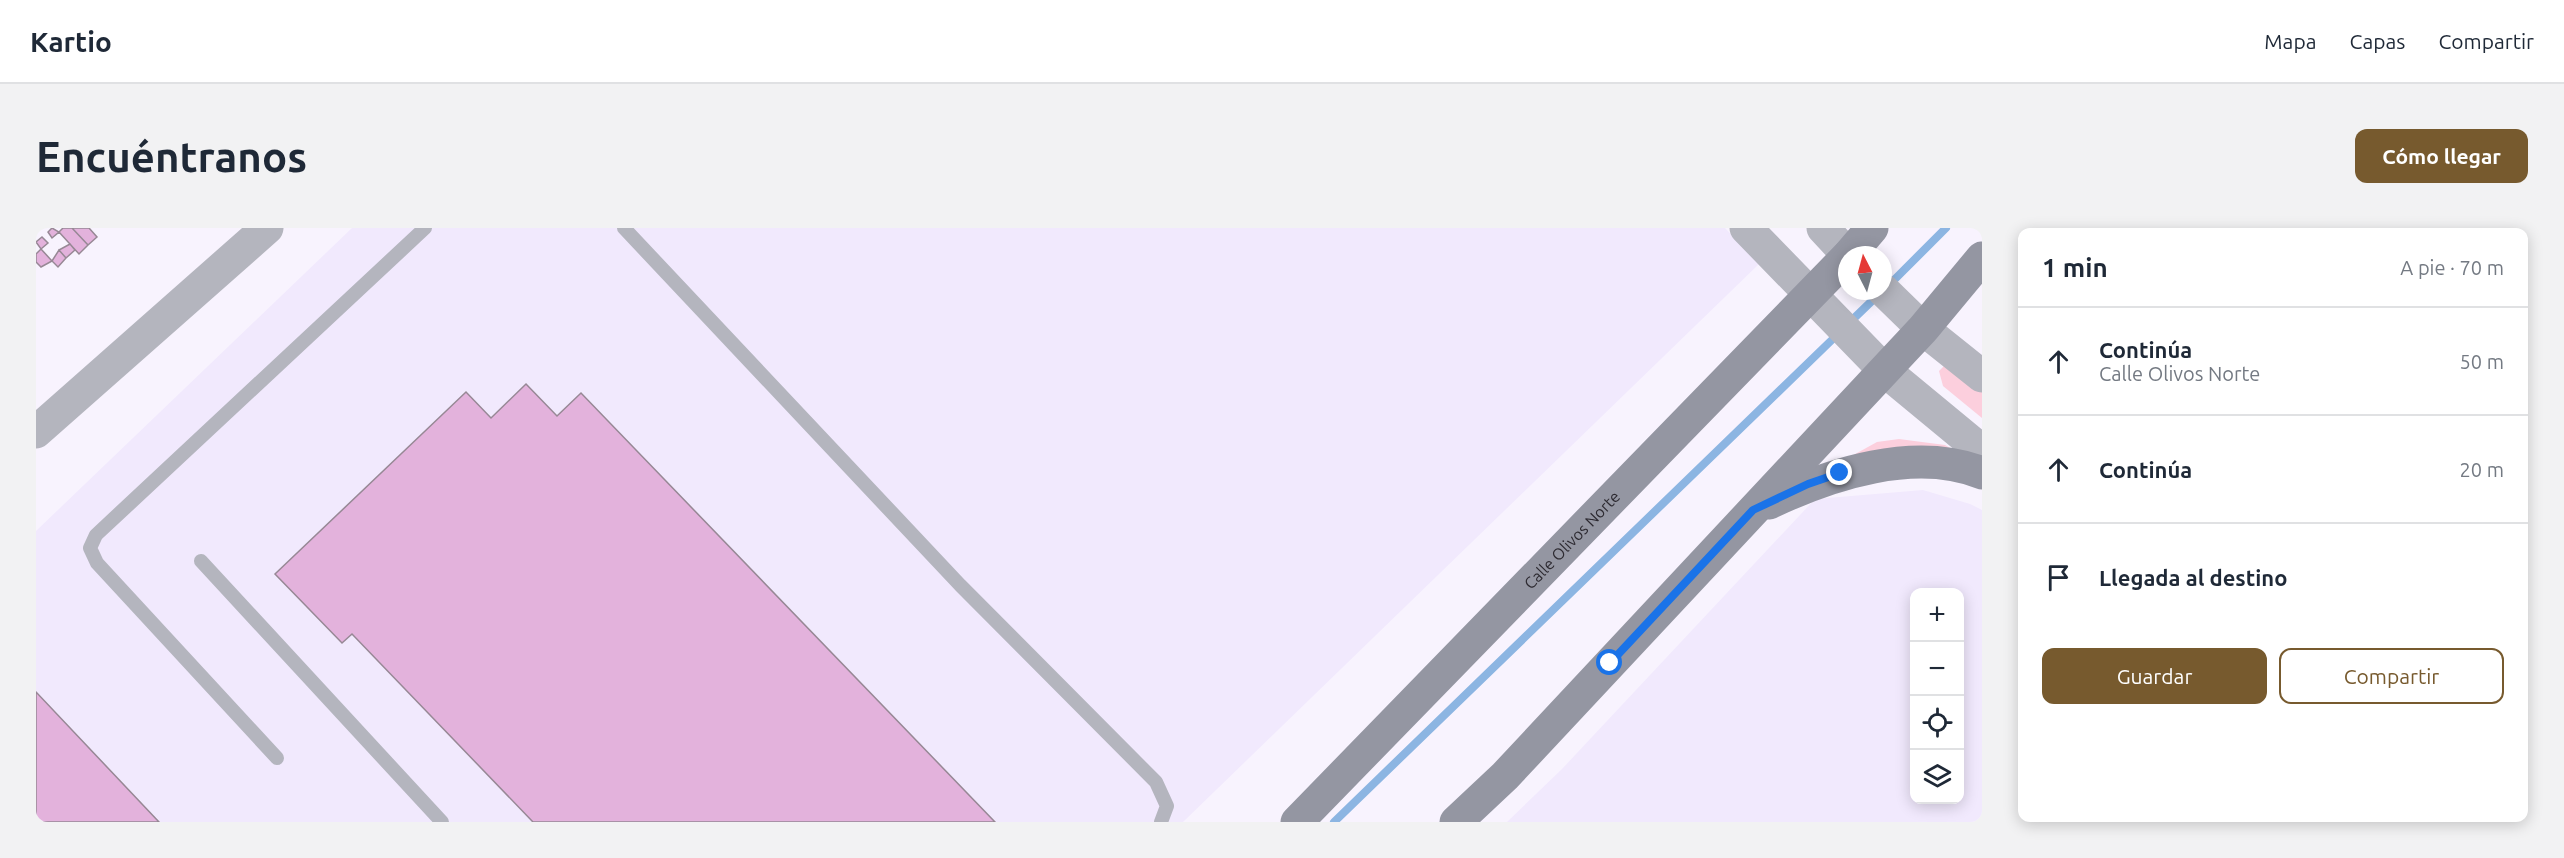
<!DOCTYPE html>
<html lang="es">
<head>
<meta charset="utf-8">
<style>
	:root { --surface:#fff; --page:#f2f2f3; --text:#1f2937; --muted:#747a83; --line:#e0e1e3; --accent:#775a2e }
	body { margin:0; font-family:Ubuntu,sans-serif; background:var(--page); color:var(--text) }
	.controls { position:absolute; right:18px; bottom:18px; display:grid; overflow:hidden; border-radius:12px; box-shadow:0 3px 15px #0003 }
	.controls button { width:54px; height:54px; display:grid; place-items:center; padding:0; border:0; border-bottom:2px solid var(--line); background:var(--surface); color:var(--text); font:30px sans-serif }
	.compass { position:absolute; left:1802px; top:18px; width:54px; height:54px; border-radius:50%; background:var(--surface); box-shadow:0 3px 15px #0003; rotate:354deg }
	.stop { position:absolute; width:18px; height:18px; margin:-14px; border:4px solid #1a73e8; border-radius:50%; background:#fff }
	.stop.end { background:#1a73e8; border-color:#fff; box-shadow:0 2px 6px #0008 }
	.list { margin:0; padding:0; list-style:none }
	h2 { display:flex; justify-content:space-between; align-items:center; height:78px; margin:0; padding:0 24px; font-size:26px }
	h2 small { font-size:20px; font-weight:400; color:var(--muted) }
	.list li { display:grid; grid-template-columns:39px 1fr auto; gap:18px; align-items:center; box-sizing:border-box; height:108px; padding:0 24px; border-top:2px solid var(--line) }
	.list b { display:block; font-size:22px; white-space:nowrap }
	.list p { margin:0; font-size:20px; white-space:nowrap; color:var(--muted) }
	.list em { font-size:20px; font-style:normal; color:var(--muted) }
	.actions { display:flex; gap:12px; padding:18px 24px }
	.actions a { flex:1; padding:14px 0; border:2px solid var(--accent); border-radius:12px; text-align:center; font-size:21px; color:var(--accent) }
	.actions .main { background:var(--accent); color:#fff }
	.icon { flex:none; width:33px; height:33px; fill:none; stroke:currentColor; stroke-width:2; stroke-linecap:round; stroke-linejoin:round }
	.map { position:relative; flex:none; width:1946px; height:594px; overflow:hidden; border-radius:12px }
	header { display:flex; align-items:center; gap:36px; box-sizing:border-box; height:84px; padding:0 30px; background:var(--surface); border-bottom:2px solid var(--line) }
	header strong { font-size:28px }
	nav { display:flex; gap:33px; margin-inline-start:auto; font-size:21px }
	.intro { display:flex; align-items:center; justify-content:space-between; box-sizing:border-box; height:144px; padding:0 36px }
	h1 { margin:0; font-size:42px }
	.button { padding:15px 27px; border-radius:12px; background:var(--accent); color:#fff; font-size:21px; font-weight:700 }
	main { display:flex; gap:36px; padding:0 36px }
	aside { flex:1; background:var(--surface); border-radius:12px; box-shadow:0 3px 15px #0003 }
	.map>svg:first-child { display:block }
	.built { fill:#f1e9fd; fill-rule:evenodd }
	.green { fill:#fccfdd }
	.lines { fill:none; stroke-linecap:round; stroke-linejoin:round }
	.stream { stroke:#8cb5e2; stroke-width:8 }
	.building { fill:#e3b2dc; stroke:#978895; stroke-width:1.5 }
	.service { stroke:#b4b5be; stroke-width:14 }
	.tertiary { stroke:#b4b5be; stroke-width:33 }
	.secondary { stroke:#9496a2; stroke-width:33 }
	.route { stroke:#1a73e8; stroke-width:8 }
	.labels { text-anchor:middle; stroke-width:5; stroke-linejoin:round; paint-order:stroke }
	.street-label { font-size:16px; fill:#2d2a31; stroke:#f8f3fe }
</style>
</head>
<body>
<header>
<strong>Kartio</strong>
<nav><a>Mapa</a><a>Capas</a><a>Compartir</a></nav>
</header>
<div class="intro"><h1>Encuéntranos</h1><a class="button">Cómo llegar</a></div>
<main>
<div class="map">
<svg width="1946" height="594" viewBox="0 0 1946 594">
	<rect width="100%" height="100%" fill="#f8f3fe"/>
	<path class="built" d="M316 0H1689L1723 36 1147 594H0V303Z
		M1887 262 1934 276 1946 282V594H1471L1526 541 1779 271ZM1878 364H1924V572H1878Z"/>
	<path class="green" d="M1908 138 1946 163V190L1907 158 1903 143Z
		M1863 211 1909 217 1933 231 1812 230 1841 214Z"/>
	<g class="lines">
		<path class="stream" d="M1853 57 1910 0
			M1812 96 1842 67
			M1298 594 1803 105"/>
	</g>
	<path class="building" d="M16 0 23 4 16 10 12 4Z
		M27 0H36L52 17 43 26 23 4Z
		M36 0H53L61 9 52 17Z
		M6 9 12 15 5 21 0 14Z
		M34 16 39 22 30 30 23 22Z
		M5 21 16 33 5 39 0 34V26Z
		M23 22 30 30 22 39 16 33Z
		M490 156 521 188 545 165 959 594H497L316 406 306 415 239 346 430 164 455 190Z
		M0 464 123 594H0Z"/>
	<g class="lines">
		<path class="service" d="M588 0 924 357 1120 554 1131 578 1125 594
			M165 333 406 594
			M241 530 61 335 54 320 60 307 389 0"/>
		<path class="tertiary" d="M1710 0 1848 142 1946 223
			M1787 0 1812 27
			M1847 62 1887 101 1946 148
			M0 204 231 0"/>
		<g class="secondary">
			<path d="M1813 27 1836 0"/>
			<path d="M1733 275C1794 246 1879 218 1946 245"/>
			<path id="s1" d="M1261 594 1811 29"/>
			<path d="M1420 594 1469 548 1887 101 1946 30"/>
		</g>
	</g>
	<g class="lines">
		<path class="route" d="M1574 435 1717 282 1772 256 1804 245"/>
	</g>
	<g class="labels">
		<g class="street-label">
			<text dy="6" stroke="none"><textPath href="#s1" startOffset="394">Calle Olivos Norte</textPath></text>
		</g>
	</g>
</svg>
<div class="controls">
<button>+</button>
<button>−</button>
<button><svg class="icon" aria-label="locate" viewBox="0 0 24 24"><circle cx="12" cy="12" r="6"/><path d="M12 2v4M12 18v4M2 12h4M18 12h4"/></svg></button>
<button><svg class="icon" aria-label="layers" viewBox="0 0 24 24"><path d="M12 4l9 5-9 5-9-5zM3 14l9 5 9-5"/></svg></button>
</div>
<svg class="compass" viewBox="-18 -18 36 36"><path d="M0-13l5 13h-10z" fill="#e53935"/><path d="M0 13l5-13h-10z" fill="#747a83"/></svg>
<div class="stop" style="left:1574px;top:435px"></div>
<div class="stop end" style="left:1804px;top:245px"></div>
</div>
<aside>
<h2>1 min<small>A pie · 70 m</small></h2>
<ul class="list">
<li><svg class="icon" aria-label="ahead" viewBox="0 0 24 24"><path d="M12 20V5M6 11l6-6 6 6"/></svg><div><b>Continúa</b><p>Calle Olivos Norte</p></div><em>50 m</em></li>
<li><svg class="icon" aria-label="ahead" viewBox="0 0 24 24"><path d="M12 20V5M6 11l6-6 6 6"/></svg><div><b>Continúa</b></div><em>20 m</em></li>
<li><svg class="icon" aria-label="arrive" viewBox="0 0 24 24"><path d="M6 21V4h12l-3 4 3 4H6"/></svg><div><b>Llegada al destino</b></div></li>
</ul>
<div class="actions"><a class="main">Guardar</a><a>Compartir</a></div>
</aside>
</main>
</body>
</html>
